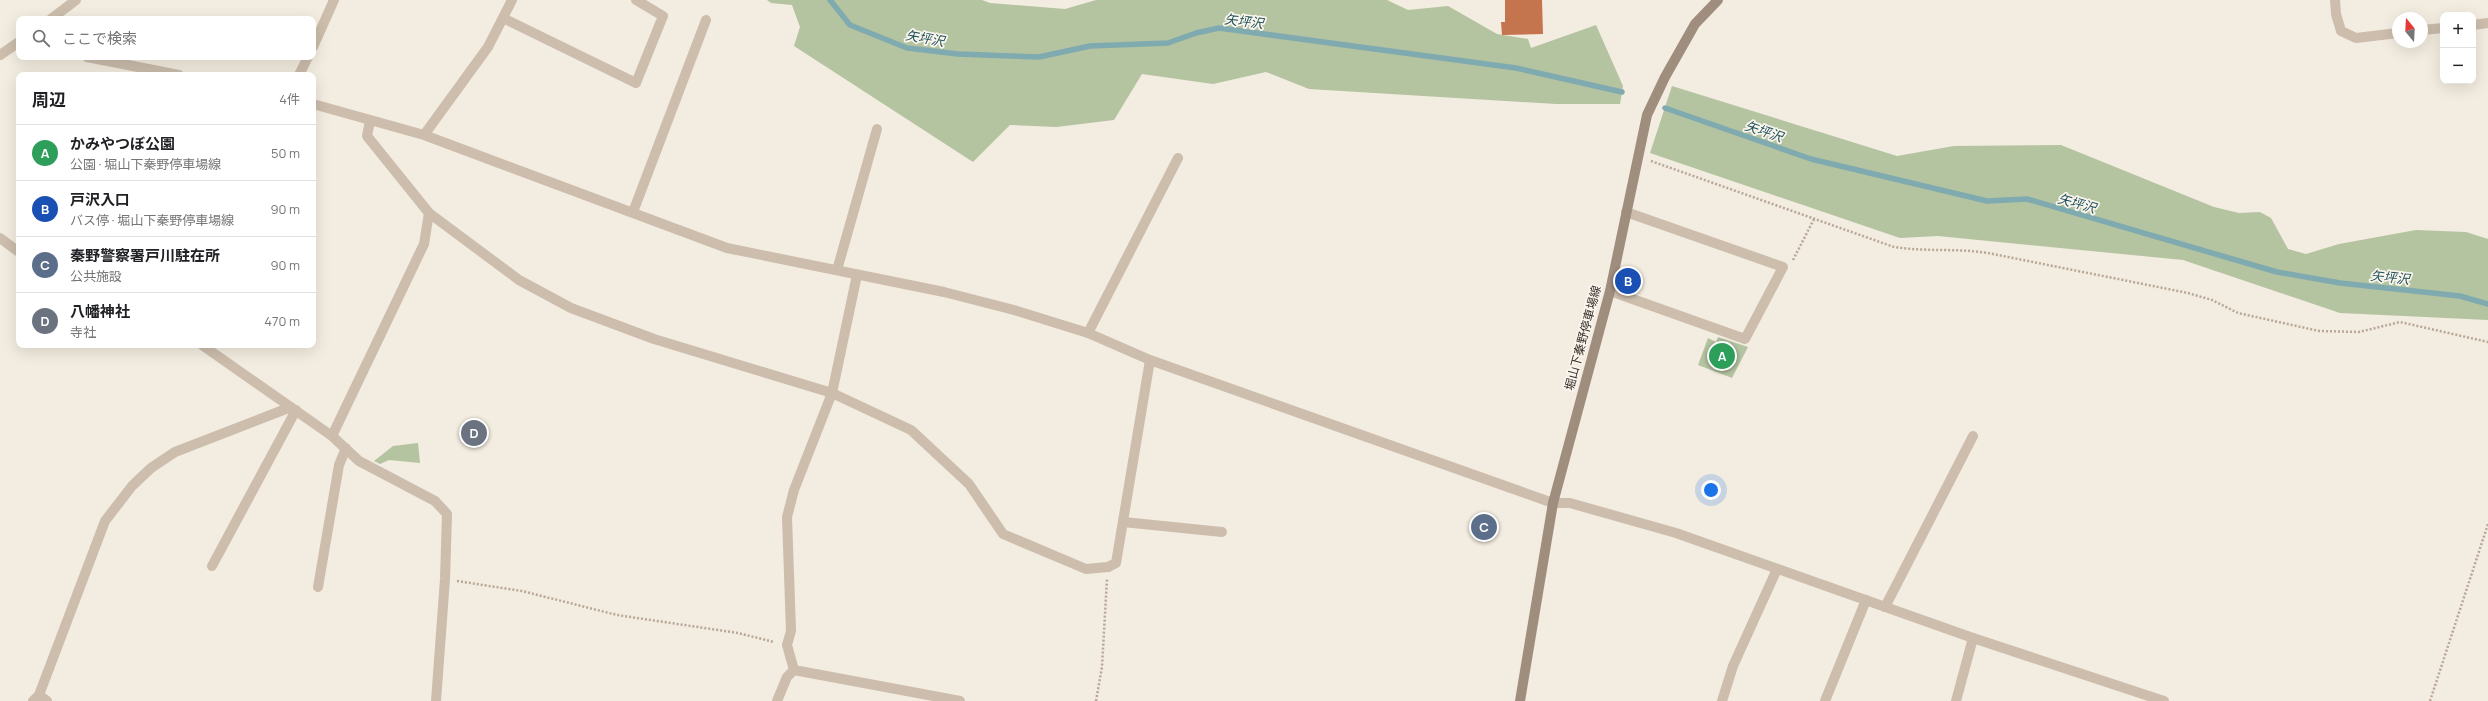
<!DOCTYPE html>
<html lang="ja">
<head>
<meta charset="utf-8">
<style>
	:root { --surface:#fff; --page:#f2f2f2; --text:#202124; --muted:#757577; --line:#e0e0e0; --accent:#0b8043 }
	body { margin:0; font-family:Manrope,"Noto Sans JP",sans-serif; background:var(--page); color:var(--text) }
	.controls { position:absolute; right:12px; top:12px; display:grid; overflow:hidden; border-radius:8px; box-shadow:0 4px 16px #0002 }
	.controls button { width:36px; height:36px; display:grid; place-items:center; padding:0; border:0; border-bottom:1px solid var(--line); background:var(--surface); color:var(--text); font:20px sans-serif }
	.compass { position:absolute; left:2392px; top:12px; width:36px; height:36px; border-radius:50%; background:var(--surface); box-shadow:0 4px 16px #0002; rotate:342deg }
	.you { position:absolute; left:1711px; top:490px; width:14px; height:14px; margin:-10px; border:3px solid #fff; border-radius:50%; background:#1a73e8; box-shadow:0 0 0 6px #1a73e833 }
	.badge { display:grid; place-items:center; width:26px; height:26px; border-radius:50%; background:var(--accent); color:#fff; font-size:13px; font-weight:700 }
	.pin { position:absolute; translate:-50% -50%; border:2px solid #fff; box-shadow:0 1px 4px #0006 }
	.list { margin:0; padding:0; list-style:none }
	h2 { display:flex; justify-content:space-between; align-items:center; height:52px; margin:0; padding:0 16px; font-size:17px }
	h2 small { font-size:13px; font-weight:400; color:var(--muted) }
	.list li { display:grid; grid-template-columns:26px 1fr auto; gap:12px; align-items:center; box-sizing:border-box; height:56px; padding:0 16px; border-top:1px solid var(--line) }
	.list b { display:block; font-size:15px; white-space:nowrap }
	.list p { margin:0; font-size:13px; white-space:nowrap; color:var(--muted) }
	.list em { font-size:13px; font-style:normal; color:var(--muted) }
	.icon { flex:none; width:22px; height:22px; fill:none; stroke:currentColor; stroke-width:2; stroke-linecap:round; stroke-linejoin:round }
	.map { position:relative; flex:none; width:2488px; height:701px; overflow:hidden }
	.search { position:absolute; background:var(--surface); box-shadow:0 4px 16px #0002; left:16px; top:16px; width:300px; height:44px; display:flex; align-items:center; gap:10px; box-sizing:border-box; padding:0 14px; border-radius:8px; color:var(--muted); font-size:15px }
	.panel { position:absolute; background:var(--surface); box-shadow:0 4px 16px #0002; left:16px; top:72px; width:300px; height:276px; border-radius:8px }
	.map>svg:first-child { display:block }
	.green { fill:#b4c3a0 }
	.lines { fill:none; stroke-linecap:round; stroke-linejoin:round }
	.stream { stroke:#7faab0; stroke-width:5.5 }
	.building { fill:#c5754d }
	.path { stroke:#b8a796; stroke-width:2.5; stroke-dasharray:2 2; stroke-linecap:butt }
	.service { stroke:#ccbdac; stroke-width:10 }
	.minor { stroke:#ccbdac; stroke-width:10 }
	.tertiary { stroke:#ccbdac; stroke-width:10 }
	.secondary { stroke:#9f8d7d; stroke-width:10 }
	.labels { text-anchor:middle; stroke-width:3.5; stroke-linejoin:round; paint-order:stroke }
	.street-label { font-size:12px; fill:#3a312b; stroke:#faf5ed }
	.water-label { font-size:13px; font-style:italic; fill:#20525b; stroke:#faf5ed }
</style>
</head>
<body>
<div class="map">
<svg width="2488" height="701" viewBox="0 0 2488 701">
	<rect width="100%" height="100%" fill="#f3ece0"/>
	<path class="green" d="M767 0H982L990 3 1065 9 1096 0H1387L1408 10 1448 6 1497 34 1528 39 1531 48 1596 25 1623 86 1620 104H1556L1309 89 1266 72 1213 84 1142 74 1114 120 1056 127 1010 125 973 162 794 46 800 27 792 5 771 3Z
		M1672 86 1897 156 1954 146 2061 145 2214 207 2239 213 2260 212 2271 218 2288 249 2306 254 2339 244 2416 230 2466 232 2488 239V320L2340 313 2183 260 1938 236 1900 238 1650 153Z
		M1718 337 1748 347 1732 378 1698 365 1708 338 1716 342Z
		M418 443 420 463 389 460 380 464 374 461 393 446Z"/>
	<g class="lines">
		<path class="stream" d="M830 0 850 25 907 48 958 54 1039 57 1090 46 1168 43 1196 33 1219 28 1516 68 1622 92
			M1665 108 1811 159 1987 201 2027 199 2277 272 2340 283 2460 296 2488 304"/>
	</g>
	<path class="building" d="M1505 0H1542L1543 34 1502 35 1501 22H1505Z"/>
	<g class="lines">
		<path class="path" d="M1651 161 1894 247C1926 252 1957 248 1988 253L2188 293 2212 300 2238 313 2319 331 2359 332 2400 322 2488 342
			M1793 260 1814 219
			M457 581 522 591 617 615 738 633 774 642
			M1096 701 1102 667 1107 579
			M2430 701 2488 524"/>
		<path class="service" d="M313 47 334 0
			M299 75 308 57
			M633 212 706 20
			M429 213 519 280 571 308 654 339 832 393 911 430 969 484 1003 534 1086 569 1108 567
			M837 270 877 129
			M1088 333 1178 158
			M1123 522 1222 532
			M787 645 791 631 787 517 794 490 832 393 857 275
			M39 695 47 701"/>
		<path class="minor" d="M2335 0 2336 14 2341 31 2356 38 2398 33
			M503 18 636 83 663 16 636 0
			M2473 25 2488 23
			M2422 30 2443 28
			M87 57 179 75
			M313 104 424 135 727 248 944 292 1014 310 1088 333 1150 360 1553 503
			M424 135 488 47 512 0
			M0 238 19 252
			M1610 291 1745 339 1783 267 1626 212
			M202 345 332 436 359 461 435 501 447 514 445 579 436 701
			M332 436 424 244 429 213 367 136 370 121
			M212 566 296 410
			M1108 567 1116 563 1150 360
			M318 587 339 465 346 448
			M1885 607 1973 436
			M787 645 794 670
			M794 670 960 701
			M33 701 39 695 105 521 132 486 151 468 175 452 291 407
			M777 701 787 677 794 670
			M1722 701 1733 666 1777 569
			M1825 701 1866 600
			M1956 701 1973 638"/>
		<path class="tertiary" d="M51 19 76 0
			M0 55 19 42
			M1553 503H1570L1676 533 1973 638 2164 701"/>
		<path class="secondary" d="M1520 701 1553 503 1610 291 1647 115 1665 77 1695 24 1718 0"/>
	</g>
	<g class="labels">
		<g class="street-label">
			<text transform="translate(1583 338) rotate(-75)" y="4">堀山下秦野停車場線</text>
		</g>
		<g class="water-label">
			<text transform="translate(1244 21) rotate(7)" y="5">矢坪沢</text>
			<text transform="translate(925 38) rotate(10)" y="5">矢坪沢</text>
			<text transform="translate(1764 131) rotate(19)" y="5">矢坪沢</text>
			<text transform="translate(2077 203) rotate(16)" y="5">矢坪沢</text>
			<text transform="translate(2390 277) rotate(6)" y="5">矢坪沢</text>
		</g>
	</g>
</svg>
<div class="controls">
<button>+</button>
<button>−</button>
</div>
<svg class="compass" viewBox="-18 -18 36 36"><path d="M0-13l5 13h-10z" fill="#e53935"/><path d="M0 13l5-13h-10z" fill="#757577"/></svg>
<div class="you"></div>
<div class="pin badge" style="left:1722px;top:356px;background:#2e9e5b">A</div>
<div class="pin badge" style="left:1628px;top:281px;background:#1a4fb4">B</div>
<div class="pin badge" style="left:1484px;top:527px;background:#5c6f8a">C</div>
<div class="pin badge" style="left:474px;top:433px;background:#6b7280">D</div>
<div class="search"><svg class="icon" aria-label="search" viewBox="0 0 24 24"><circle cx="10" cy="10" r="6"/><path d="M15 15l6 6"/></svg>ここで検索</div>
<section class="panel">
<h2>周辺<small>4件</small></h2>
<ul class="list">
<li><span class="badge" style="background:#2e9e5b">A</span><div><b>かみやつぼ公園</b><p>公園 · 堀山下秦野停車場線</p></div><em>50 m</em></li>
<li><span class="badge" style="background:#1a4fb4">B</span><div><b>戸沢入口</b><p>バス停 · 堀山下秦野停車場線</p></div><em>90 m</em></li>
<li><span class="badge" style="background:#5c6f8a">C</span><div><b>秦野警察署戸川駐在所</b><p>公共施設</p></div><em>90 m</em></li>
<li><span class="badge" style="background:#6b7280">D</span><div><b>八幡神社</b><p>寺社</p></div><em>470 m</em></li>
</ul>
</section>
</div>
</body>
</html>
